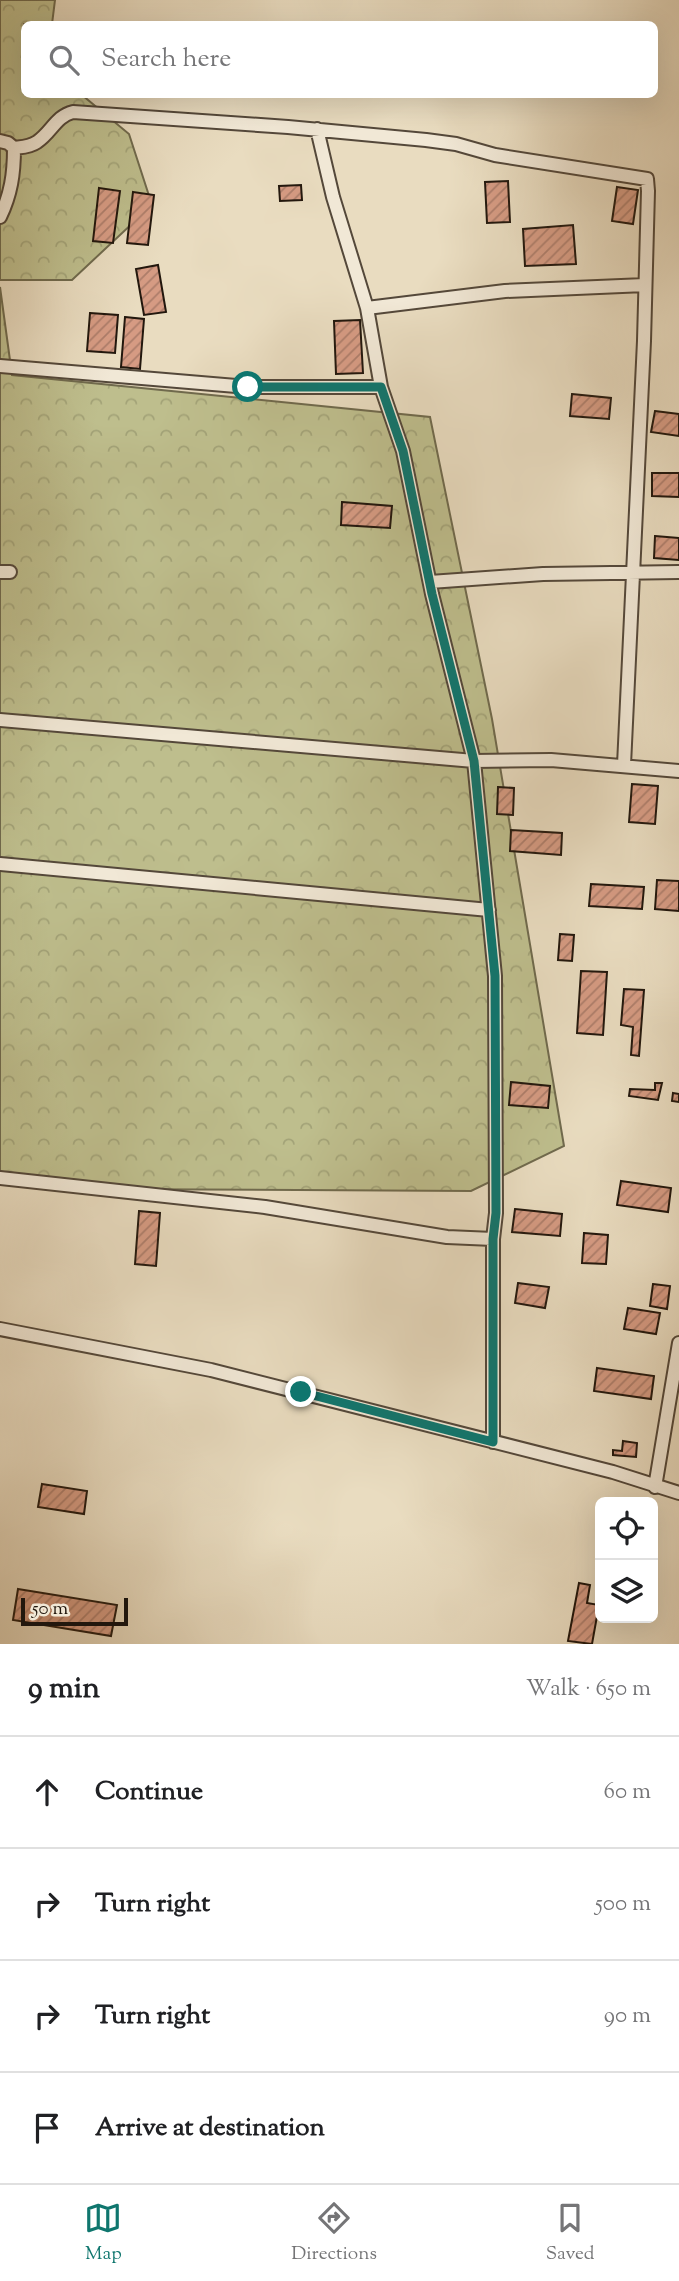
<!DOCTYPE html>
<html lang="en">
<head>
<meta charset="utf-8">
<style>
	:root { --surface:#fff; --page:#f6f6f6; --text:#202124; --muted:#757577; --line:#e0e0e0; --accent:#0f766e }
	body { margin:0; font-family:"Sorts Mill Goudy",serif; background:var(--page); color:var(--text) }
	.controls { position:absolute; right:21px; bottom:21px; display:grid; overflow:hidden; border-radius:10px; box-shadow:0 7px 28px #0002 }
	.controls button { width:63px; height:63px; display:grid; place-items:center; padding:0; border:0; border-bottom:2px solid var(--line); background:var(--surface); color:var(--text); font:35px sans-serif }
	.scale { position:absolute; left:21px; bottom:18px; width:107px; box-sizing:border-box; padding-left:7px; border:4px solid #22170d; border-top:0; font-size:19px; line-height:24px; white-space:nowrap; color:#22170d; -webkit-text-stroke:5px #f1e8d6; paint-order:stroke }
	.stop { position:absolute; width:21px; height:21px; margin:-16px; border:5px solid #0f766e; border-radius:50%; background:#fff }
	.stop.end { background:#0f766e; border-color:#fff; box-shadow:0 2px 7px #0008 }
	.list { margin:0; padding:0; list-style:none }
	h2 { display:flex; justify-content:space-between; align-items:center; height:91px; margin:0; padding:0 28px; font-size:30px }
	h2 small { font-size:23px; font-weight:400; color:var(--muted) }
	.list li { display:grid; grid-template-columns:46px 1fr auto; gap:21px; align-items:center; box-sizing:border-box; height:112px; padding:0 28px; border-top:2px solid var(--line) }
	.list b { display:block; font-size:26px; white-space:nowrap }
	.list em { font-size:23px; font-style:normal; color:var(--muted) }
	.icon { flex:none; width:38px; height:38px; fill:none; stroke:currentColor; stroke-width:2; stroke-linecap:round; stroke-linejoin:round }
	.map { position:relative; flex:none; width:679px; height:1644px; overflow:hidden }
	.search { position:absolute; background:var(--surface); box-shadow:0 7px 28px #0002; left:21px; right:21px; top:21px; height:77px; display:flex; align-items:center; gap:18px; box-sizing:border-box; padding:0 24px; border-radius:10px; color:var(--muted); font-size:26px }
	.sheet { height:539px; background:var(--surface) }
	nav { display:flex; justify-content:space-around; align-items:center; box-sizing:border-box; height:98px; border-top:2px solid var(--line); background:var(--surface); font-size:19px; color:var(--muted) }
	nav a { display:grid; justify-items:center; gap:4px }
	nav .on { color:var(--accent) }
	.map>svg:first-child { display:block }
	.forest { fill:url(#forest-crowns); stroke:#706a4d; stroke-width:2 }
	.building { fill:url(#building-hatch); stroke:#22170d; stroke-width:2 }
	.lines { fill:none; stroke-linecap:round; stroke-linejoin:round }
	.minor-casing { stroke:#54483a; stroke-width:16 }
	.minor { stroke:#f1e8d6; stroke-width:12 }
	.route { stroke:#0f766e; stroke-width:9 }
</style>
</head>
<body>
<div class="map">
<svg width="679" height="1644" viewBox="0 0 679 1644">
	<defs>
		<pattern id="forest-crowns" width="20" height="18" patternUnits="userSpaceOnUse" patternTransform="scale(1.75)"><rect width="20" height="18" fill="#bebe8d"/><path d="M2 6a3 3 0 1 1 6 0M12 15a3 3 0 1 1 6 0" fill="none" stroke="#a3a378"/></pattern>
		<pattern id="building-hatch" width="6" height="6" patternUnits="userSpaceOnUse" patternTransform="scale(1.75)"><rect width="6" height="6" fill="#d69b83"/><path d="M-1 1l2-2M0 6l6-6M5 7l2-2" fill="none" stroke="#ad7d6a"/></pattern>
	</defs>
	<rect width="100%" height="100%" fill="#e9dcc0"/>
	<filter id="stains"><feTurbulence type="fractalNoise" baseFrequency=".00286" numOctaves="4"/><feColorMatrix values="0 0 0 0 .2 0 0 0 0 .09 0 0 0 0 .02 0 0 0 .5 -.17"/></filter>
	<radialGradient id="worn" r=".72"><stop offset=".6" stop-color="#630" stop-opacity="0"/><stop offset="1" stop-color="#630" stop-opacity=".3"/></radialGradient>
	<path class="forest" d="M0 0H55L52 24H24V94L82 95 129 134 152 205 72 280H0Z
		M0 287 12 375 430 417 492 719 564 1146 471 1191 89 1189 0 1181Z"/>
	<path class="building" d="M508 181 510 222 487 223 485 182Z
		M301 185 302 200 280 201 279 186Z
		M617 187 638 190 633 224 612 221Z
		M99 188 120 191 113 243 93 241Z
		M133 192 154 195 148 245 127 243Z
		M573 225 576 264 525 266 523 229Z
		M158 265 166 312 144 315 136 269Z
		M90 313 118 315 115 353 87 351Z
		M125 317 144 319 140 369 121 367Z
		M360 320 363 373 336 374 334 321Z
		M572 394 611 398 609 419 570 416Z
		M655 411 679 414V436L651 432Z
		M652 473H679V497L652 496Z
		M342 502 392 506 390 528 341 525Z
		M655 536 679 538V560L654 558Z
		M632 784 658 786 655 824 629 822Z
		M498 787 514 788 513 815 497 814Z
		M511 830 562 833 561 855 510 851Z
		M657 880 679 881V911L655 909Z
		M591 884 644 887 642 909 589 906Z
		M560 934 574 935 572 961 558 960Z
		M581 971 607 972 603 1035 577 1033Z
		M624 989 644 990 639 1056 631 1055 633 1027 621 1025Z
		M511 1082 550 1086 548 1108 509 1105Z
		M655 1083H662L658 1100 629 1096 630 1089 655 1090Z
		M673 1093 679 1094V1102L672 1101Z
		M621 1181 671 1188 668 1212 617 1205Z
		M515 1209 562 1214 560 1236 512 1232Z
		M139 1211 160 1213 156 1266 135 1264Z
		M584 1233 608 1235 606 1264 582 1263Z
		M518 1283 549 1287 545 1308 515 1303Z
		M653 1284 670 1286 667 1309 650 1306Z
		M628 1308 660 1313 656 1334 624 1329Z
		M597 1368 654 1376 651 1399 594 1391Z
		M623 1441 637 1443 636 1457 613 1455V1450L622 1451Z
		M42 1484 87 1491 84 1514 38 1507Z
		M579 1583 590 1585 587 1603 599 1605 592 1644 568 1641Z
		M18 1589 117 1605 111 1636 13 1620Z"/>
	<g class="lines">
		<defs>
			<path id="minor" d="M317 129 333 197 367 308 381 387
				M0 141 8 143 14 148C14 174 11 194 0 217
				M14 148C22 147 30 147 37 142 51 133 56 116 73 112L288 127 426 140 456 144 495 155 647 179 648 191 644 341 624 765
				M367 308 505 291 645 285
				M0 366 248 387H381L403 451 432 594 474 761 495 976 496 1213 493 1239 447 1237 265 1207 0 1178
				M0 572H10
				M430 582 543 574 679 572
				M0 720 474 761 551 760 679 771
				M0 864 489 910
				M0 1329 211 1370 613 1472 679 1493
				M493 1442V1239
				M655 1487 679 1343"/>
		</defs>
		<use href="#minor" class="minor-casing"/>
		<use href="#minor" class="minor"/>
	</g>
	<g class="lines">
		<path class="route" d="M248 387H381L403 451 432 594 474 761 495 976 496 1213 493 1239V1442L301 1392"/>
	</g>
	<rect width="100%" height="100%" filter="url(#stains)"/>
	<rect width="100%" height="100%" fill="url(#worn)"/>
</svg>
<div class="controls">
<button><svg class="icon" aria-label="locate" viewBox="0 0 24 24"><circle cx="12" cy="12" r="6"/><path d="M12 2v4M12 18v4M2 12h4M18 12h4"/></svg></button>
<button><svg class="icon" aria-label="layers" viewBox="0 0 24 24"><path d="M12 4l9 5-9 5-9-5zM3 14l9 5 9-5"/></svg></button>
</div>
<div class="scale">50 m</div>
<div class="stop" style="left:248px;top:387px"></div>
<div class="stop end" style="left:301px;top:1392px"></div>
<div class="search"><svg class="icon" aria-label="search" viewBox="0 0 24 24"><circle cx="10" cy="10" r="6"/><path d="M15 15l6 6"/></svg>Search here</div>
</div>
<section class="sheet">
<h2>9 min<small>Walk · 650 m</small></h2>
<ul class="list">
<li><svg class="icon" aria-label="ahead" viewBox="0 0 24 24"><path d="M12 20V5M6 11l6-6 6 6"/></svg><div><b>Continue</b></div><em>60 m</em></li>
<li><svg class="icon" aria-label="right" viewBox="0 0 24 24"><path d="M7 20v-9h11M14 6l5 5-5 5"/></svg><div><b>Turn right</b></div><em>500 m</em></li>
<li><svg class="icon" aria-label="right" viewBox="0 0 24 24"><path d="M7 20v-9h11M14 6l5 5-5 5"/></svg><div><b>Turn right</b></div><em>90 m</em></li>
<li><svg class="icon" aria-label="arrive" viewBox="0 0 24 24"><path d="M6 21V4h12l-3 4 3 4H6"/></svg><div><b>Arrive at destination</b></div></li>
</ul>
</section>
<nav>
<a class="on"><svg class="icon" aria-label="map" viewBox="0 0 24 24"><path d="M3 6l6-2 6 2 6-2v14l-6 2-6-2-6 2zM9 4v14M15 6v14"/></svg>Map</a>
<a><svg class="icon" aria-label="directions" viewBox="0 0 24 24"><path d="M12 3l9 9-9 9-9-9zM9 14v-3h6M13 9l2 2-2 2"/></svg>Directions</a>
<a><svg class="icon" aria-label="saved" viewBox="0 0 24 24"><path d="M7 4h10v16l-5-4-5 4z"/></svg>Saved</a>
</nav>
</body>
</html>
